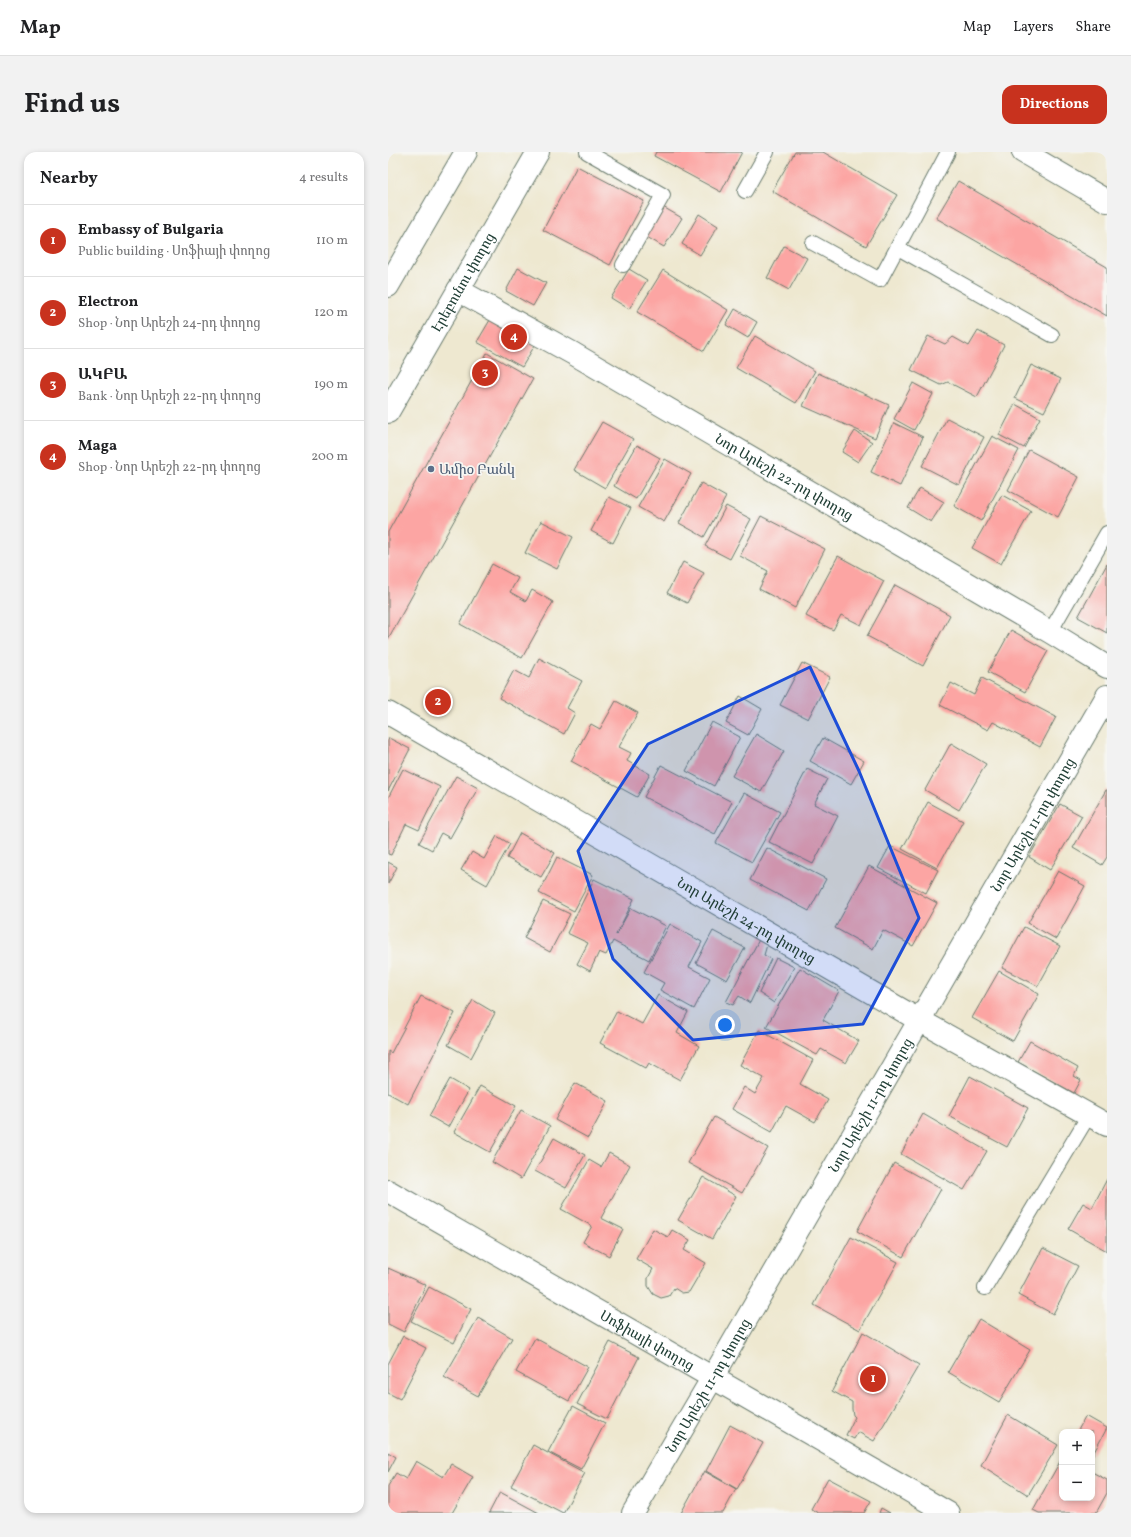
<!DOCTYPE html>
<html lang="en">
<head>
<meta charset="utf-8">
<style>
	:root { --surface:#fff; --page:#f2f2f2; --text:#202124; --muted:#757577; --line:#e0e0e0; --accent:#c8321e }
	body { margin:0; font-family:Vollkorn,"Noto Serif Armenian",serif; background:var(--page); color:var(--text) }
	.controls { position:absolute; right:12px; bottom:12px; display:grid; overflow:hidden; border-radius:8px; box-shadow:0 2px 6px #0003 }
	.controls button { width:36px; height:36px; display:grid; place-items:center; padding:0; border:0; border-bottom:1px solid var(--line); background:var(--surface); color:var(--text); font:20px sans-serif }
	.you { position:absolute; left:337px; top:873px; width:14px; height:14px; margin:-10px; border:3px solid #fff; border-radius:50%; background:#1a73e8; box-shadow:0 0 0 6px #1a73e833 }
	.badge { display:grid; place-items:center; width:26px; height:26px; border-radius:50%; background:var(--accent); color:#fff; font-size:13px; font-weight:700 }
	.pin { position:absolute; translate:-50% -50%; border:2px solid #fff; box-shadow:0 1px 4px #0006 }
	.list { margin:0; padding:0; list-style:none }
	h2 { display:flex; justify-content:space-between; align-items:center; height:52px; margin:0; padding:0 16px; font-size:17px }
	h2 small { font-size:13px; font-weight:400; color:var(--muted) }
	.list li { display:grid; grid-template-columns:26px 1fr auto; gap:12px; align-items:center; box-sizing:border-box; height:72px; padding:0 16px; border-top:1px solid var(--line) }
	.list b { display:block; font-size:15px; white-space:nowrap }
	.list p { margin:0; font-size:13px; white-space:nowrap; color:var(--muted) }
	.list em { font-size:13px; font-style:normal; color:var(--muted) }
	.map { position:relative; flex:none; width:719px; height:1361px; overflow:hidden; border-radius:12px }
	header { display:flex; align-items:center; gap:24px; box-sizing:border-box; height:56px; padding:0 20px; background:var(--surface); border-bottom:1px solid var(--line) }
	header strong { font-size:19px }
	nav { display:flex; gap:22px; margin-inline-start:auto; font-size:14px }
	.intro { display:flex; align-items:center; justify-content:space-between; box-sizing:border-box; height:96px; padding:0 24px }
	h1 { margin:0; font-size:28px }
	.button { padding:10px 18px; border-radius:12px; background:var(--accent); color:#fff; font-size:14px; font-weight:700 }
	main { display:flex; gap:24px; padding:0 24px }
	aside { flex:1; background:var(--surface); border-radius:12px; box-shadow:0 2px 6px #0003 }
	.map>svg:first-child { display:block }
	.building { fill:#fca5a3 }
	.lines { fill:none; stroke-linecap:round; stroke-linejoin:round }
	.lane-casing { stroke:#67796b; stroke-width:16 }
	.street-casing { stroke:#67796b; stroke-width:24 }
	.secondary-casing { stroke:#67796b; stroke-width:24 }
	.primary-casing { stroke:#67796b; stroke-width:24 }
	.lane { stroke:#fff; stroke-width:14 }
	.street { stroke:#fff; stroke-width:22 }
	.secondary { stroke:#fff; stroke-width:22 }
	.primary { stroke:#fff; stroke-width:22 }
	.marked { fill:#1d4ed8; fill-opacity:0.2; stroke:#1d4ed8; stroke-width:3; stroke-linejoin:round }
	.service-dot { fill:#5c6f8a; stroke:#f6f6f2; stroke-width:1.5 }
	.labels { text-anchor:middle; stroke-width:3.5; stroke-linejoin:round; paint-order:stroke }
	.street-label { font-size:14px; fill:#1f3d34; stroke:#f6f6f2 }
	.service-label { font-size:14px; fill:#4e5e75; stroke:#f6f6f2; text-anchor:start }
</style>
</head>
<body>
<header>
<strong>Map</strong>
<nav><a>Map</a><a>Layers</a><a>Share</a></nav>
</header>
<div class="intro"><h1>Find us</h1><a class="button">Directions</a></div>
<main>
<aside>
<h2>Nearby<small>4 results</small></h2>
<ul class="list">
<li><span class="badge">1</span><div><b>Embassy of Bulgaria</b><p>Public building · Սոֆիայի փողոց</p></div><em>110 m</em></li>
<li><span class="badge">2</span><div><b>Electron</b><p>Shop · Նոր Արեշի 24-րդ փողոց</p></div><em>120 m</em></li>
<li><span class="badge">3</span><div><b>ԱԿԲԱ</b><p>Bank · Նոր Արեշի 22-րդ փողոց</p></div><em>190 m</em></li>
<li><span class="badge">4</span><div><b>Maga</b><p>Shop · Նոր Արեշի 22-րդ փողոց</p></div><em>200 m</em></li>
</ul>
</aside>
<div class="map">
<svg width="719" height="1361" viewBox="0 0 719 1361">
	<rect width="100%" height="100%" fill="#f6f6f2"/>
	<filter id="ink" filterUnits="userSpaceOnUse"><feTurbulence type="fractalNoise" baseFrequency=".025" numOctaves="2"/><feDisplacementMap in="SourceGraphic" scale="8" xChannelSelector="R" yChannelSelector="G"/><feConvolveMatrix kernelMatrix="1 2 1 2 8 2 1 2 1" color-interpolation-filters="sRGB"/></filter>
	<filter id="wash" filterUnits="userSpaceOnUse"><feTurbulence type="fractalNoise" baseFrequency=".012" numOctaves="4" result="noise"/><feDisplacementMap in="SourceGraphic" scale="16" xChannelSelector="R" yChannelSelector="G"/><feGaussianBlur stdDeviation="0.9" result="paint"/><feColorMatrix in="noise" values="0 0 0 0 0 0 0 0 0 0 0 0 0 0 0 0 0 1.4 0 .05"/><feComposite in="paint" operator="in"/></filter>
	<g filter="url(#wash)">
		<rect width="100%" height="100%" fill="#eee8d0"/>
		<g id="blocks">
			<path class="building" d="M268 0H354L333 40 266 4Z
				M407 0H435L509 43 478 94 384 39Z
				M189 14 256 49 222 113 155 78Z
				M570 29 719 115V164L548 66Z
				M275 55 294 66 276 95 257 84Z
				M311 62 330 74 312 103 294 92Z
				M396 94 419 106 401 138 379 126Z
				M130 116 158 131 145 154 118 139Z
				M241 117 259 128 241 157 223 146Z
				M275 118 340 158 316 199 249 160Z
				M347 157 369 170 360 186 338 173Z
				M102 168 147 193 134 215 89 190Z
				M590 179 616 193 589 245 560 230 553 233 523 218 540 184 557 192 565 185 581 194Z
				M367 184 427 219 408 251 348 216Z
				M99 201 145 227 0 487V380Z
				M643 213 673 227 656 260 627 246Z
				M430 221 501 253 487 286 415 254Z
				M525 231 545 242 526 278 506 267Z
				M627 252 652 266 636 296 611 283Z
				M559 266 596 285 571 333 534 314Z
				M214 270 245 287 217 336 186 318Z
				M506 271 535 285 512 334 483 320Z
				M467 279 484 290 470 310 454 300Z
				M604 284 631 298 593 369 566 354Z
				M249 293 272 306 248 347 226 334Z
				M641 298 691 325 670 365 620 338Z
				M277 307 303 322 276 370 250 355Z
				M313 331 338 345 316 385 291 371Z
				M532 336 556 350 543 370 520 356Z
				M614 343 643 359 613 412 584 396Z
				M221 345 243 356 225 391 203 379Z
				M338 354 363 367 342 407 317 394Z
				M373 364 437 397 407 456 371 437 380 419 352 404Z
				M153 369 185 385 169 417 137 401Z
				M450 404 496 429 473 473 453 463 445 478 418 464Z
				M295 410 316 421 299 451 279 441Z
				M104 412 130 426 122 440 138 449 144 438 165 450 134 506 72 472Z
				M719 412V481L690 465Z
				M507 433 562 463 535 514 479 484Z
				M623 478 660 499 637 540 600 520Z
				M151 506 194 529 179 556 187 561 176 582 111 546 126 518 141 526Z
				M414 511 442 525 420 567 392 553Z
				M594 526 668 565 652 595 605 570 600 578 552 553 563 531 586 543Z
				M352 544 374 557 360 583 338 571Z
				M228 549 250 561 231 595 243 601 239 609 262 622 249 645 183 609 203 572 212 577Z
				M324 570 352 585 326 634 298 619Z
				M368 582 396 599 373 640 344 624Z
				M1 586 22 597 0 639V589Z
				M435 586 476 609 463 632 422 609Z
				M563 591 598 612 571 658 537 638Z
				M273 613 344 650 327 682 256 645Z
				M15 617 52 635 31 678 18 672 3 703 0 702V646Z
				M419 617 439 627 426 652 450 664 425 712 381 690Z
				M68 624 90 636 62 686 53 681 44 698 31 691Z
				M718 638H719V705L714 713 685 696Z
				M356 641 392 660 364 710 328 691Z
				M540 650 575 669 549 716 514 697Z
				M672 652 694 664 662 718 641 705Z
				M132 681 167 701 153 725 119 706Z
				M109 684 122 692 99 733 73 718 84 700 96 707Z
				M502 694 550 718 538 741 490 716Z
				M379 696 438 727 421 759 362 728Z
				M169 705 205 723 186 759 151 741Z
				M0 710 9 715 0 732Z
				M481 714 549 751 525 794 495 778 485 797 447 776Z
				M670 719 697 734 668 787 640 771Z
				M206 727 246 747 228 783 243 756 278 774 261 808 225 789 218 803 211 800 202 819 189 812 200 791 179 781Z
				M155 749 182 762 162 800 136 786Z
				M282 772 314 790 301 815 322 826 306 857 272 838 276 831 256 820Z
				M636 775 672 794 650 834 614 816Z
				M325 779 357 796 339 828 308 811Z
				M374 782 381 786 376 803 383 807 362 851 351 844 345 853 338 850Z
				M388 806 406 815 386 851 371 841Z
				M412 816 451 839 435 868 471 889 458 911 433 897 429 903 378 875Z
				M611 819 651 842 625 889 584 866Z
				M270 843 300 860 289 881 311 894 292 928 261 911 258 916 212 891 229 859 254 872Z
				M33 844 67 861 20 952 0 941V899L3 901Z
				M85 848 107 861 83 906 60 893Z
				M371 878 425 908 412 932 440 948 427 970 398 954 384 980 344 957 356 935 367 942 376 926 352 913Z
				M642 889 690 916 686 924 693 928 686 941 630 910Z
				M582 924 640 956 619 995 561 964Z
				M62 927 81 938 60 975 41 964Z
				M187 931 220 949 200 986 167 968Z
				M92 934 128 954 102 1000 66 980Z
				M133 958 162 974 133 1027 104 1010Z
				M535 962 599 999 576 1038 513 1002Z
				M326 965 380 996 354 1041 300 1011Z
				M166 986 197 1003 178 1036 147 1019Z
				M221 1001 242 1013 213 1066 235 1077 221 1104 195 1090 204 1074 173 1057 201 1008 213 1015Z
				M506 1011 553 1037 515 1105 469 1079Z
				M315 1025 348 1044 324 1087 290 1068Z
				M719 1027V1099L680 1077 695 1051 704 1056Z
				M265 1077 280 1085 284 1078 302 1088 296 1098 318 1111 301 1140 294 1141 286 1136 281 1144 273 1146 265 1142 260 1134V1126L265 1117 248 1107Z
				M463 1085 510 1110 472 1178 426 1153Z
				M655 1096 690 1114 665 1162 630 1143Z
				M0 1116 38 1133 16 1180 0 1172Z
				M41 1135 83 1157 66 1191 23 1169Z
				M90 1166 124 1186 90 1244 56 1225Z
				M591 1167 642 1198 611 1250 560 1220Z
				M475 1180 531 1213 486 1289 470 1280 466 1287 458 1283 467 1265 465 1263 464 1257V1250L444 1239Z
				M15 1184 38 1196 12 1247 0 1241V1212Z
				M147 1186 200 1215 181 1249 128 1220Z
				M222 1190 251 1205 219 1267 189 1252Z
				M185 1254 217 1271 193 1317 160 1300Z
				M620 1263 670 1293 640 1343 593 1313Z
				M698 1264 719 1276 704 1304V1280H689Z
				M342 1273 375 1291 349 1337 318 1319Z
				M145 1293 197 1321 175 1361 123 1334Z
				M0 1300 8 1305 0 1320Z
				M674 1306V1346H704V1320L719 1328V1341L708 1361H651L645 1358Z
				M28 1309 55 1325 63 1312 85 1325 64 1361H3L0 1359V1334L8 1321 18 1327Z
				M316 1319 348 1337 335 1361H293Z
				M440 1326 483 1349 476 1361H430L423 1357Z
				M112 1340 151 1361H101Z
				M493 1356 502 1361H491Z"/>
		</g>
	</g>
	<g filter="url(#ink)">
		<use href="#blocks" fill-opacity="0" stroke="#67796b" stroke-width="1"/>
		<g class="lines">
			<defs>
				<path id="lane" d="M199 0 275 43 235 113
					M357 39 379 0
					M425 91 492 128 560 0
					M510 96 664 183
					M662 480 719 381
					M597 1136 701 963"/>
				<g id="street">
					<path id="s1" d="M70 138 186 202 662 480 719 515"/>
					<path id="s2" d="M0 561 531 868 719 973"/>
					<path id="s3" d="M0 1039 560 1361"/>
				</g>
				<g id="secondary">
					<path d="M635 0 719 49"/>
					<path id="s4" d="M245 1361 325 1225 719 544"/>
				</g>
				<g id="primary">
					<path d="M0 134 78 0"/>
					<path id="s5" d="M0 260 150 0"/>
				</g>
			</defs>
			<use href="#lane" class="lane-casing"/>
			<use href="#street" class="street-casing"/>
			<use href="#secondary" class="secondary-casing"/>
			<use href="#primary" class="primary-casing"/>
			<use href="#lane" class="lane"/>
			<use href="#street" class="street"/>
			<use href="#secondary" class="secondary"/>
			<use href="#primary" class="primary"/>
		</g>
	</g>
	<path class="marked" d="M422 515 471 619 531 766 475 872 305 888 225 807 190 699 260 592Z"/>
	<circle class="service-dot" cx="43" cy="317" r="4"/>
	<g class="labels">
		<g class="street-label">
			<text dy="5" stroke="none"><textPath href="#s5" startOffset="150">Էրեբունու փողոց</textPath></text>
			<text dy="5" stroke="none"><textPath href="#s1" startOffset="376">Նոր Արեշի 22-րդ փողոց</textPath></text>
			<text dy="5" stroke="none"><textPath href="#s4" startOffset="796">Նոր Արեշի 11-րդ փողոց</textPath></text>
			<text dy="5" stroke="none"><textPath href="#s2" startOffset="414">Նոր Արեշի 24-րդ փողոց</textPath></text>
			<text dy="5" stroke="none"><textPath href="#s4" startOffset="472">Նոր Արեշի 11-րդ փողոց</textPath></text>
			<text dy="5" stroke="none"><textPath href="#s3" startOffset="299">Սոֆիայի փողոց</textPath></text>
			<text dy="5" stroke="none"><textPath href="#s4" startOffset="148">Նոր Արեշի 11-րդ փողոց</textPath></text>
		</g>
		<g class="service-label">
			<text x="51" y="322">Ամիօ Բանկ</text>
		</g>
	</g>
</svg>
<div class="controls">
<button>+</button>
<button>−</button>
</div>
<div class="you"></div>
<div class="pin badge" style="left:485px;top:1227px">1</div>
<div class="pin badge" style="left:50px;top:550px">2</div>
<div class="pin badge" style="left:97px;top:221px">3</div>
<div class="pin badge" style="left:126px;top:185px">4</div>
</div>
</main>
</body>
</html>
